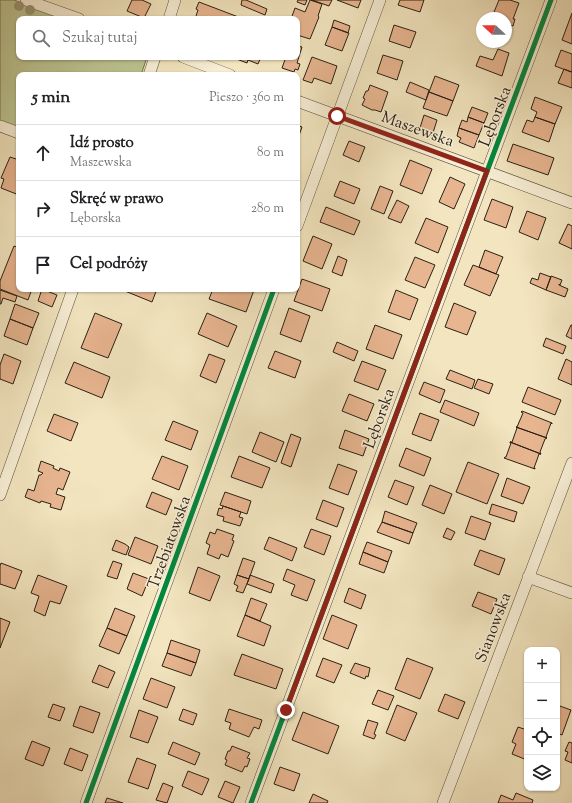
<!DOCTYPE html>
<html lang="pl">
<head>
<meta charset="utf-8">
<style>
	:root { --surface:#fff; --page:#f2f2f2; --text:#202124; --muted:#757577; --line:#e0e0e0 }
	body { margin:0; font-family:"Sorts Mill Goudy",serif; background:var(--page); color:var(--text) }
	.controls { position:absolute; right:12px; bottom:12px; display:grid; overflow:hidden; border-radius:8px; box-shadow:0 1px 3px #0004 }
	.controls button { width:36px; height:36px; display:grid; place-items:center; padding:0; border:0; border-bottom:1px solid var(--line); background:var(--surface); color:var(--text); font:20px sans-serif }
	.compass { position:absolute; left:476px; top:12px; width:36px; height:36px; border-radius:50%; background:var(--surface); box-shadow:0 1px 3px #0004; rotate:292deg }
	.stop { position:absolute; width:12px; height:12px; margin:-9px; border:3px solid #8f2418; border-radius:50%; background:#fff }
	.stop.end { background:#8f2418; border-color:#fff; box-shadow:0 1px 4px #0008 }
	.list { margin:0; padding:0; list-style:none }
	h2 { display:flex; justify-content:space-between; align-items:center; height:52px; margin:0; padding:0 16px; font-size:17px }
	h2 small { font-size:13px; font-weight:400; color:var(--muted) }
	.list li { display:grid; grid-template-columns:26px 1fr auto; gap:12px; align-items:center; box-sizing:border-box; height:56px; padding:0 16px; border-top:1px solid var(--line) }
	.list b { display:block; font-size:15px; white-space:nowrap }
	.list p { margin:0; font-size:13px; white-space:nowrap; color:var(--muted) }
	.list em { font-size:13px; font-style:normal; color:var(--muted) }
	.icon { flex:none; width:22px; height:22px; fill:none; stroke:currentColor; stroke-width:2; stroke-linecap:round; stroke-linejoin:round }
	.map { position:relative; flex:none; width:572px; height:803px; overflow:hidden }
	.search { position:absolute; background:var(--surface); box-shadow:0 1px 3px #0004; left:16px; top:16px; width:284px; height:44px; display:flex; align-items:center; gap:10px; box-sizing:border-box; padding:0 14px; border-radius:8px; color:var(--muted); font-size:15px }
	.panel { position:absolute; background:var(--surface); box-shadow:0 1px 3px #0004; left:16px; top:72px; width:284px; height:220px; border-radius:8px }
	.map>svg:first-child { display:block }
	.green { fill:#bcc491; stroke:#747252 }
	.building { fill:#e7b590; stroke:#2b2113 }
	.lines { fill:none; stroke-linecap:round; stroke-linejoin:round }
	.minor-casing { stroke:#5d523e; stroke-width:12 }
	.minor { stroke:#f7eed5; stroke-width:11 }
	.cycleway-casing { stroke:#f7eed5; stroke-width:8 }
	.cycleway { stroke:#00873e; stroke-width:5 }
	.tree { fill:#9c9475 }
	.route { stroke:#8f2418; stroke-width:5 }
	.labels { text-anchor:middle; stroke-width:3; stroke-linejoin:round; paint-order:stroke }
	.street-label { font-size:16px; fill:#2b2113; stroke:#f7eed5 }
</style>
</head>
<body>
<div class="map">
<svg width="572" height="803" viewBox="0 0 572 803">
	<rect width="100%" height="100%" fill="#f2e5bf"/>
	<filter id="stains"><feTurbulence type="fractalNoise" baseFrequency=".005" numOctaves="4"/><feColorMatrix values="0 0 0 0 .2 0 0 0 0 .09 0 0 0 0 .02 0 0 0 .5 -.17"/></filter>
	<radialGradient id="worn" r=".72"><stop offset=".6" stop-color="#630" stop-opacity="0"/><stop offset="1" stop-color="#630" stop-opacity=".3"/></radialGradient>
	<path class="green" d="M0 0H14L64 19H19V57H147L141 75H19V128L0 121Z"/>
	<path class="building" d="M132 0H142L151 4 144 18 127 11Z
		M242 0H246L267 9 265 15 241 5Z
		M298 0H307L305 5 297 2Z
		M310 0 322 4 318 16 319 17 310 39 297 35V19H291L295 8 305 12Z
		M312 0H332L329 6Z
		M337 0H361L358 8Z
		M400 0H424L420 12 398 5Z
		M499 0H510L519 3 513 19H515L513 26 510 25 508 32 506 31V18H494L496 13 494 12Z
		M199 2 241 18V19H195L198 10 196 9Z
		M572 13V44L562 40Z
		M334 20 350 26 348 33 332 27Z
		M394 25 416 32 410 48 389 41Z
		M332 27 349 33 342 51 325 45Z
		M297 46 302 47 297 63 300 64 298 70 295 69 294 72 282 68 286 57H297Z
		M498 49 509 53 502 76 476 66 480 56 493 60Z
		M561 50 572 54V70L571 72 555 66Z
		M383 55 403 61 397 80 377 73Z
		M235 57H261L258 64 248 60 247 63 234 58Z
		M312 57 337 66 331 84 314 78 312 83 303 80Z
		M564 69 572 72V88L558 83Z
		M435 76 459 85 453 101 429 92Z
		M410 82 429 90 426 100 406 92Z
		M370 85 388 92 381 112 375 110H372L362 105 365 99 363 98 366 91H368Z
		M429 92 453 101 447 116 423 108Z
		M535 97 562 107 555 124 535 117 537 112 531 109Z
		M472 107 488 113 484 123 468 117Z
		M424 115 437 120 432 136 419 131Z
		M468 117 484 123 479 135 459 128 462 120 467 122Z
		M535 117 555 124 549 142 522 132 527 120 533 122Z
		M297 125 302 127 297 141Z
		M459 128 479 135 474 148 459 142 461 138 457 136Z
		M349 141 365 147 359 162 343 155Z
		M513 144 554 158 548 175 507 161Z
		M10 157 19 160V195L1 188 4 179 1 178Z
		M410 160 432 169 422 194 400 185Z
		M450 177 465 184 454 209 439 202Z
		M340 181 360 189 354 204 334 196Z
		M380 186 393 191 384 214 371 209Z
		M492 199 513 207 506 228 484 220Z
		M397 200 409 206 401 223 388 218Z
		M326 207 360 221 354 235 320 222Z
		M527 211 546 218 538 240 519 232Z
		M426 218 448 227 438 253 415 243Z
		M568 224 572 226V249L559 243Z
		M313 236 332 244 322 269 303 261Z
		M14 246 19 248V289H32L28 300 0 289V281Z
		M485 250 503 257 496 274 479 267Z
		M338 256 347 260 342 276 332 272Z
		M415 257 435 265 425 288 405 280Z
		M473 265 499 275 490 296 464 285Z
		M540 273 551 277 546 290 530 283 532 278 538 280Z
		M551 276 562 280 560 285 559 284V285L568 289 565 297 546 290Z
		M302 279 330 289 322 311 294 301Z
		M42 289 57 295 52 307 38 301Z
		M125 289H157L152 302 125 291Z
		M213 289H250L254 290 246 312 209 299Z
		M0 290 17 296 15 302 3 298 1 304H0Z
		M396 290 418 299 410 320 388 312Z
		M454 303 476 312 467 335 445 327Z
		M15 304 39 313 33 328 10 319Z
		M289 308 310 316 301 342 280 334Z
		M95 313 122 324 108 358 81 348Z
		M207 313 237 326 228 347 198 334Z
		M10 319 33 328 27 345 4 336Z
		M375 325 402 335 393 359 366 349Z
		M571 325H572V339L566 336Z
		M546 338 566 346 563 354 543 346Z
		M337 342 358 351 354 361 333 352Z
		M275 351 301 361 295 378 268 368Z
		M4 354 21 361 13 384 0 379V365Z
		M209 354 225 360 216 383 200 376Z
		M566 359 572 362V385L558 379Z
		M362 361 386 370 378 390 354 381Z
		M74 362 110 377 102 398 65 383Z
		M450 370 475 380 472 389 446 379Z
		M478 379 493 384 489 394 474 388Z
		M424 382 445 390 440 403 419 394Z
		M528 387 561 400 555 415 522 402Z
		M349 394 374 404 367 421 342 411Z
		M445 400 479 413 474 426 440 412Z
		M522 411 552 423V424L551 423 546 437 547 438 516 427H517L523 413 521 412Z
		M420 413 439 420 431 441 412 434Z
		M54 414 78 423 71 441 47 431Z
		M173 421 198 431 191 450 165 440Z
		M516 427 547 438 545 439 540 452 541 454 510 442H512L517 428Z
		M345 430 369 439 363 456 339 448Z
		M260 432 284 442 276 462 252 452Z
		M291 434 301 438 291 467 281 463Z
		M510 442 541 454H539L538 457 534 468H535V469L504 458 505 457H506L511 443H510Z
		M406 448 431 458 424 476 399 466Z
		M162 456 188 466 179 490 152 479Z
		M239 456 270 468 262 488 231 477Z
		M41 461 54 466 53 468 59 471 60 468 70 472 63 490 58 488 56 494 65 497 61 510 50 507 51 504 41 501 40 503 25 497 28 489 34 491 39 475H41L43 473 38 471Z
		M468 462 499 474 487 504 456 492Z
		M338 464 357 471 348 495 329 488Z
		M507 478 530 487 523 504 501 496Z
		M395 480 414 487 407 505 388 497Z
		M430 485 452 494 444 514 422 505Z
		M152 492 172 500 166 515 146 507Z
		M225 492 251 501 247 514 220 505Z
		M323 500 344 508 337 527 316 519Z
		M492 504 517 512 514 522 489 514Z
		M223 506 241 512 239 517 243 518 240 526 223 521 224 517 217 515 219 508 222 509Z
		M385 511 417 523 413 533 382 522Z
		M471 516 491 523 485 540 465 533Z
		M382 522 413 533 409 544 377 532Z
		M447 528 455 532 451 540 443 537Z
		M217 529 234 535 232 540 234 541 228 557 221 554 219 559 207 554 210 545 206 543 210 532 215 534Z
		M311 529 331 536 324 555 304 547Z
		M135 537 158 546 151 564 128 555Z
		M269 537 297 548 292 561 264 549Z
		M116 540 125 544 129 547 126 555 112 550Z
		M367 542 392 551 388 562 363 552Z
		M480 550 505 559 499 575 474 565Z
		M363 552 388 562 384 573 359 564Z
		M243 558 255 562 249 579 237 575Z
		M113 561 122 564 117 579 107 576Z
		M1 563 22 571 15 589 0 584V566Z
		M198 567 220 576 210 601 189 593Z
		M287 569 315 580 307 601 291 595 295 585 283 580Z
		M133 573 149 579 142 596 127 589Z
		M38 575 67 586 60 604 50 601 45 616 34 611 39 596 31 593Z
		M237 575 249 579 243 593 236 591 238 586 234 584Z
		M250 575 274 584 271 593 247 584Z
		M349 588 366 595 361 609 344 602Z
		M478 592 497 599 491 614 472 606Z
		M251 598 267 604 260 621 245 615Z
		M115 608 135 616 127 636 107 628Z
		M245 615 271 626 264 646 237 636Z
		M332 615 357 625 348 649 323 639Z
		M0 618 10 622 0 648Z
		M107 628 127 636 119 654 99 646Z
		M171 640 200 650 196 663 167 653Z
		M167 653 196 663 191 676 162 666Z
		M242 654 283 669 276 689 234 675Z
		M323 658 342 665 334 683 316 676Z
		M407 658 433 668 420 699 395 689Z
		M355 663 370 668 368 677 366 676 365 679 350 673Z
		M99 665 115 672 108 688 92 682Z
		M151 678 175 687 167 708 143 699Z
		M378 690 394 696 388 710 372 704Z
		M445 694 465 702 458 719 438 711Z
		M53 704 65 708 60 721 48 717Z
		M397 705 417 713 405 741 386 733Z
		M557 705 571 710 562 735 557 733Z
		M80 706 100 713 93 733 73 726Z
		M183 709 197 714 193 725 179 720Z
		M229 709 262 720 259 729 254 727 249 737 229 729 231 723 225 721Z
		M139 710 158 717 148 743 130 737Z
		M303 712 339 726 328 754 292 740Z
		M368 720 378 723 374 734 376 735 374 739 363 735Z
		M518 727 527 730V760L512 754 516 744 512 742Z
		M32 741 50 748 43 766 25 759Z
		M173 742 200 753 195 765 168 754Z
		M569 742 572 743V763L565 760 568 752 565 751Z
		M232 746 250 753 247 758 250 759 247 767 245 766 242 772 225 765 227 760 225 759 228 751H230Z
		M70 748 88 755 82 771 64 764Z
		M137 758 156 765 148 789 128 782Z
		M280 767 300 774 294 791 274 784Z
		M188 771 209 779 202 795 182 786Z
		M225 781 240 787 233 803 218 797Z
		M163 783 173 787 167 803 156 800Z
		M516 793 533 800 532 803H498L501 795 513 800Z
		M313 794 328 801 327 803H309Z
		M107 798 123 803H105Z"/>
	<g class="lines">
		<defs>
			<path id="minor" d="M26 0 79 19
				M169 19 175 0
				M183 57 230 75
				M149 75 155 57
				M297 101 572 203
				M0 126 19 133
				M297 226 380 0
				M0 495 73 289
				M528 577 572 593
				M86 803 274 289
				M251 803 551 0
				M443 803 572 463"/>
		</defs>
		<use href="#minor" class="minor-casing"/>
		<use href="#minor" class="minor"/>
		<defs>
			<path id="cycleway" d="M86 803 274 289
				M251 803 551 0"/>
		</defs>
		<use href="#cycleway" class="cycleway-casing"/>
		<use href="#cycleway" class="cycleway"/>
	</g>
	<g class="tree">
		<circle cx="19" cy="6" r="5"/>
		<circle cx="30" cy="10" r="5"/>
	</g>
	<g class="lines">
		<path class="route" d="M286 710 487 171 337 116"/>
	</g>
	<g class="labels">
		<g class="street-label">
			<text transform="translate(494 116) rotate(-69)" y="6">Lęborska</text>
			<text transform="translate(418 128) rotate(20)" y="6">Maszewska</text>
			<text transform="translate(378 418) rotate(-70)" y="6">Lęborska</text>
			<text transform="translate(168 542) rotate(-70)" y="6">Trzebiatowska</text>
			<text transform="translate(492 627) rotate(-69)" y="6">Sianowska</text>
		</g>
	</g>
	<rect width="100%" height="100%" filter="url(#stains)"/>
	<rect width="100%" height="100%" fill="url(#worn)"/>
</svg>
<div class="controls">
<button>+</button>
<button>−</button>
<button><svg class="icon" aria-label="locate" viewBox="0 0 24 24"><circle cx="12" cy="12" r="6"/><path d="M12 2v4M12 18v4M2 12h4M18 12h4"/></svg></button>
<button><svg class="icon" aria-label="layers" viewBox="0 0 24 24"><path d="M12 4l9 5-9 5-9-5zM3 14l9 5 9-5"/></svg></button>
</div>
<svg class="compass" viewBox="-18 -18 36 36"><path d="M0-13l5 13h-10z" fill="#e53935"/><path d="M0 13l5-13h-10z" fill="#757577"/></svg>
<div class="stop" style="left:337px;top:116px"></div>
<div class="stop end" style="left:286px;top:710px"></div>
<div class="search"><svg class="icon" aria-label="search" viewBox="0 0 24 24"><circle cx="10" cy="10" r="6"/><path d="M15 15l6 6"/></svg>Szukaj tutaj</div>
<section class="panel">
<h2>5 min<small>Pieszo · 360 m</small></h2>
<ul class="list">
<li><svg class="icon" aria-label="ahead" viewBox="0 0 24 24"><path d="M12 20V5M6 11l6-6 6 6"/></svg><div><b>Idź prosto</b><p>Maszewska</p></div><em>80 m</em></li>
<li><svg class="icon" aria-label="right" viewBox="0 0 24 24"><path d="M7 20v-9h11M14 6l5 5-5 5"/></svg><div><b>Skręć w prawo</b><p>Lęborska</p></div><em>280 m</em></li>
<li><svg class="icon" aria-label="arrive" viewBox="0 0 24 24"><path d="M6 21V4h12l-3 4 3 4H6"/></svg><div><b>Cel podróży</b></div></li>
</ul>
</section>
</div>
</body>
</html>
